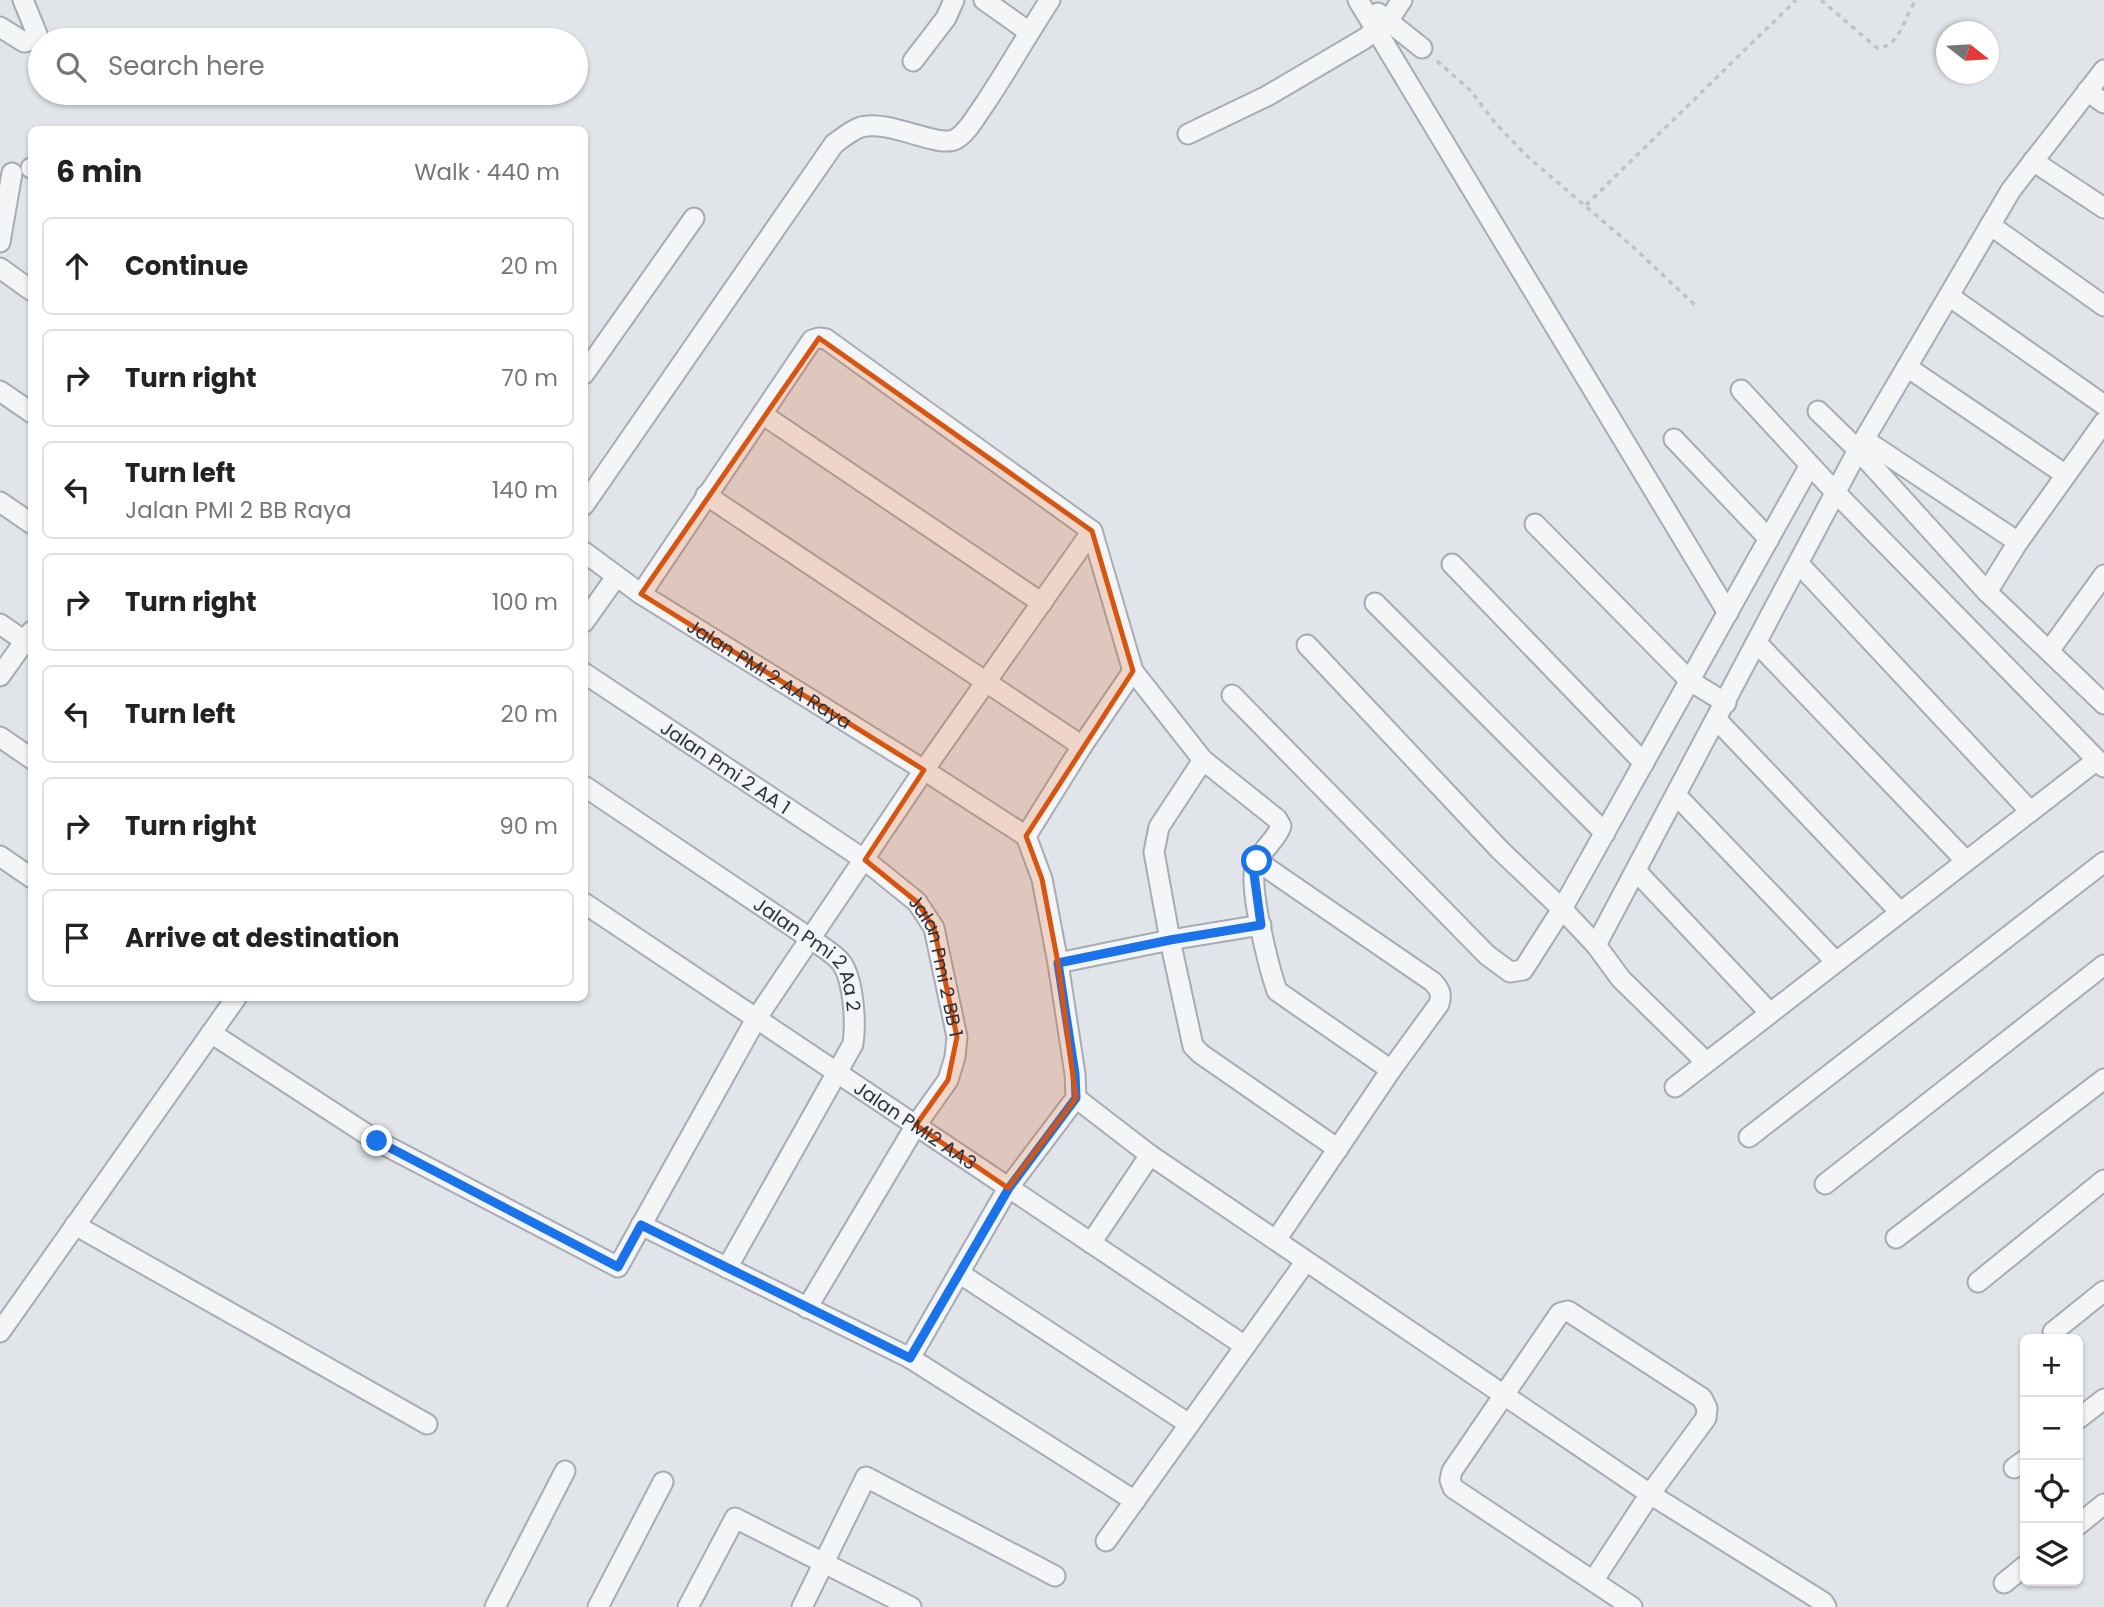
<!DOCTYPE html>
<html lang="en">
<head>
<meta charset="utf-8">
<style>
	:root { --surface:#fff; --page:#f6f6f6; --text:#222; --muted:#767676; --line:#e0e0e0 }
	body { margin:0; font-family:Poppins,sans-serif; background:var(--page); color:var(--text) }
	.controls { position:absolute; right:21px; bottom:21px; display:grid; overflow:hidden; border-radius:10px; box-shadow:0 2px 5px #0004 }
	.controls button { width:63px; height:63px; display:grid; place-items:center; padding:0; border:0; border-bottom:2px solid var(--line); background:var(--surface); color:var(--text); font:35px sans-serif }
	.compass { position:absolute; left:1936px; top:21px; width:63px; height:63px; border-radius:50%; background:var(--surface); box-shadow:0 2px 5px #0004; rotate:107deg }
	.stop { position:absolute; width:21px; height:21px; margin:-16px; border:5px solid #1a73e8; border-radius:50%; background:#fff }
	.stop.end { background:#1a73e8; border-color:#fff; box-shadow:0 2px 7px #0008 }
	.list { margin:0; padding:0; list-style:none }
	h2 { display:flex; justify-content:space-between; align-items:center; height:91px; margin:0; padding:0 28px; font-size:30px }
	h2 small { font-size:23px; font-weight:400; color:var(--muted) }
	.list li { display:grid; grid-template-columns:46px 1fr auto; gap:21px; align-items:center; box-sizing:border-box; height:98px; margin:0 14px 14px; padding:0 14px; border:2px solid var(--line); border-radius:10px }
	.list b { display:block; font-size:26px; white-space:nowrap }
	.list p { margin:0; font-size:23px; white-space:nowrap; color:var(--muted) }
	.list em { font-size:23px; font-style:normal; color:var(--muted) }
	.icon { flex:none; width:38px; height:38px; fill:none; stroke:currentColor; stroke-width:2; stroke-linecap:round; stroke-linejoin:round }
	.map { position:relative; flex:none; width:2104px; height:1607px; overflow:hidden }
	.search { position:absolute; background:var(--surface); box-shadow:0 2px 5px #0004; left:28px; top:28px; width:560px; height:77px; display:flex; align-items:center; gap:18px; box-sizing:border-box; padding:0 24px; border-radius:38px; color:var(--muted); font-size:26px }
	.panel { position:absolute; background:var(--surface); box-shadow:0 2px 5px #0004; left:28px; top:126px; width:560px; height:875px; border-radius:10px }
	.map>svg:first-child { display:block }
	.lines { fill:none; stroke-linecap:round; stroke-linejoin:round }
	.minor-casing { stroke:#a7abb3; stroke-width:23 }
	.path { stroke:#c0c2c7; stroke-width:3.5; stroke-dasharray:5 5; stroke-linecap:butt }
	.minor { stroke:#f4f5f7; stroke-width:19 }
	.route { stroke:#1a73e8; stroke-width:9 }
	.marked { fill:#d55511; fill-opacity:0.2; stroke:#d55511; stroke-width:5; stroke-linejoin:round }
	.labels { text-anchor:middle; stroke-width:6; stroke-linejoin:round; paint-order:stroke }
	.street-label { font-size:19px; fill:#2b323f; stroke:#f1f3f6 }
</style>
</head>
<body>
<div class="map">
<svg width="2104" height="1607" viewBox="0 0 2104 1607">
	<rect width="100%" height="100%" fill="#e1e4e9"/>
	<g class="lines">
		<defs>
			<g id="minor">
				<path d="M984 0 1029 32"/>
				<path d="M1358 0 1728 613"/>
				<path d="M1378 13 1422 48"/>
				<path d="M0 27 24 42 28 41 37 34 23 0"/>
				<path d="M913 61 946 18 954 0"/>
				<path d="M2087 91 2104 103"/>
				<path d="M1188 134 1267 96 1364 39 1388 21 1402 0"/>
				<path d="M2033 161 2104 208"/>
				<path d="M31 168H32"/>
				<path d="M1990 225 2104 306"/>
				<path d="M0 242 12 173"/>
				<path d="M0 268 32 291"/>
				<path d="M1949 296 2104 405"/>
				<path d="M1907 367 2066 475"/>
				<path d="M584 374 694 218"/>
				<path d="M1741 390 1836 493 2104 767"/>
				<path d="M0 391 32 413"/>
				<path d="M1818 411 1858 450 1987 592 2104 704"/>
				<path d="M762 414 1042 603"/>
				<path d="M1674 439 1769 539"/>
				<path d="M1865 440 2018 542"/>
				<path d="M706 495 1082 746"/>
				<path d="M0 502 32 524"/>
				<path d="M584 505 834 144C842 138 852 130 861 127 889 119 939 149 956 139 968 132 976 116 984 105 1007 71 1027 35 1050 0"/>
				<path d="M1535 524 1690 681 1726 703"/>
				<path d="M1092 531 1133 671 1203 760 1277 819 1281 826C1276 841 1259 851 1255 867 1249 890 1269 968 1277 991L1391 1070"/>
				<path id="s1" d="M584 552 641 594 924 770 1026 836 1042 879 1058 963 1075 1074 1076 1098 1008 1188 910 1358"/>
				<path d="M1452 564 1644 763"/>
				<path d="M1799 564 2030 811"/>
				<path d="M1987 592 2018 542 2104 422"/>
				<path d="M1375 603 1605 833"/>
				<path d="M584 622 616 577"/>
				<path d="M0 624 32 646"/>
				<path d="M1757 643 1966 861"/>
				<path d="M1307 645 1500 850 1562 909 1596 945"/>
				<path d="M2049 651 2104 575"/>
				<path id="s2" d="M584 673 865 860 917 902 934 928 957 1037 955 1057 948 1080 916 1125 807 1308"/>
				<path d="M0 676 32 631"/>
				<path d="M1232 695 1487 955 1510 972 1523 970 1562 909 1810 465"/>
				<path d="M1717 720 1900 912"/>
				<path d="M0 737 32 759"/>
				<path d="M1203 760 1159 827 1154 852 1170 940 1193 1046 1201 1054 1338 1149"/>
				<path id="s3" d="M584 786 811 939C819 945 830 951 838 959 854 974 856 1023 853 1044L727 1268"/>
				<path d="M1677 796 1836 962"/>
				<path d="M1026 836 1082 746 1133 671"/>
				<path d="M0 856 32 878"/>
				<path d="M1257 861 1433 982C1440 990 1442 994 1439 1004L1391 1070 1276 1240"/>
				<path d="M1637 872 1770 1013"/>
				<path id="s4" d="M584 903 1245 1346"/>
				<path d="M1058 963 1170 940 1261 925"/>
				<path d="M211 1033 377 1141 618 1267 756 1019 924 770 1092 531 826 339 819 338 812 340 641 594"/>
				<path d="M1706 1062 1621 979 1596 945 1858 450 2011 190 2104 70"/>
				<path d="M1675 1087 2097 760"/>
				<path d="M1076 1098 1150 1155 1650 1494 1823 1602 1826 1607"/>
				<path d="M1749 1137 2104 862"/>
				<path d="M1825 1184 2104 965"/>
				<path d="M75 1225 427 1424"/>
				<path d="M641 1225 910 1358 1135 1501"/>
				<path d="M1896 1238 2104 1079"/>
				<path d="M1091 1243 1150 1155"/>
				<path d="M959 1273 1189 1424"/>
				<path d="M1978 1282 2104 1180"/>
				<path d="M0 1332 236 998"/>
				<path d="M2053 1332 2104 1291"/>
				<path d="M2078 1419 2104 1399"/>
				<path d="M2014 1468 2025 1460"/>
				<path d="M2078 1525 2104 1504"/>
				<path d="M1106 1541 1306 1261"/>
				<path d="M1593 1581 1650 1494 1706 1418 1707 1408 1702 1398 1568 1311 1560 1313 1452 1471 1450 1480 1453 1488 1632 1607"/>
				<path d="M2004 1583 2025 1566"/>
				<path d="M495 1607 565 1471"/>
				<path d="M598 1607 663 1482"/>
				<path d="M688 1607 735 1518 911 1607"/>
				<path d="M802 1607 866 1477 1055 1576"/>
			</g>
		</defs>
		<use href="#minor" class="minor-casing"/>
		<path class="path" d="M1821 0 1877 48C1901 47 1904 16 1916 0
			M1437 61 1471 91 1496 124 1528 157 1632 246 1697 307
			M1586 205 1796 0"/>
		<use href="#minor" class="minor"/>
	</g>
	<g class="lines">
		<path class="route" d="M377 1141 618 1267 641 1225 910 1358 1009 1188 1076 1098 1075 1074 1058 963 1170 940 1261 925 1254 874 1257 861"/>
	</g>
	<path class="marked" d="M819 338 1092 531 1133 671 1026 836 1042 879 1058 963 1076 1098 1008 1188 916 1125 948 1080 957 1037 934 928 917 902 865 860 924 770 641 594Z"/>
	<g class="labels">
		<g class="street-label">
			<text dy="7" stroke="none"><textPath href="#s1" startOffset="222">Jalan PMI 2 AA Raya</textPath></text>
			<text dy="7" stroke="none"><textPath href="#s2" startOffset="170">Jalan Pmi 2 AA 1</textPath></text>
			<text dy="7" stroke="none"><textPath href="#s3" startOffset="285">Jalan Pmi 2 Aa 2</textPath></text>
			<text dy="7" stroke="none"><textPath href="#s2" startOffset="472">Jalan Pmi 2 BB 1</textPath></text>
			<text dy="7" stroke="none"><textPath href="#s4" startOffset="399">Jalan PMI2 AA3</textPath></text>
		</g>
	</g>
</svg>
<div class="controls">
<button>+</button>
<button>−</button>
<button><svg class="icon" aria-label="locate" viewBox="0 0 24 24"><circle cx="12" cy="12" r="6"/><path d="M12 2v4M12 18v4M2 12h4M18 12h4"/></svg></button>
<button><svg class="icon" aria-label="layers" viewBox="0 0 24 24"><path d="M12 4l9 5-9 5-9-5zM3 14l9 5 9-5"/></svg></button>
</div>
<svg class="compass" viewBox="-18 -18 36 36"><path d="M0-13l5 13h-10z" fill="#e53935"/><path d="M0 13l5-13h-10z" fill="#767676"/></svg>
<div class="stop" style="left:1257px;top:861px"></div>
<div class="stop end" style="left:377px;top:1141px"></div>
<div class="search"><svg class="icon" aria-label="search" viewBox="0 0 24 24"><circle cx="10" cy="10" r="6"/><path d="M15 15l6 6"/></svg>Search here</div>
<section class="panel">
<h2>6 min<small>Walk · 440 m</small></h2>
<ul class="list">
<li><svg class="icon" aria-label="ahead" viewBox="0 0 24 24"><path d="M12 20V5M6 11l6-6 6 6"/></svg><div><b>Continue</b></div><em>20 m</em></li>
<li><svg class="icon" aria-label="right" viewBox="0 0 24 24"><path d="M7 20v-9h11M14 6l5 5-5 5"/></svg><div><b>Turn right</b></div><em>70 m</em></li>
<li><svg class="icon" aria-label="left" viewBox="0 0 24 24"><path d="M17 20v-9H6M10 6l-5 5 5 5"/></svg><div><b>Turn left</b><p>Jalan PMI 2 BB Raya</p></div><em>140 m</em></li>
<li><svg class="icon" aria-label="right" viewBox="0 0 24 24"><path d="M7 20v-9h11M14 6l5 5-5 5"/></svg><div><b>Turn right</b></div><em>100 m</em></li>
<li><svg class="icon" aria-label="left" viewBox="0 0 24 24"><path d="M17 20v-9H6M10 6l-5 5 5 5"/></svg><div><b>Turn left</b></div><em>20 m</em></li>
<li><svg class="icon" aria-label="right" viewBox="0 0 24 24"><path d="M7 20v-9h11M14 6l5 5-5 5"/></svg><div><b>Turn right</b></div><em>90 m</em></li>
<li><svg class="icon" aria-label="arrive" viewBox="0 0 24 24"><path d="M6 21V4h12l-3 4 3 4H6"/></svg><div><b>Arrive at destination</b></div></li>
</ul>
</section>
</div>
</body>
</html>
